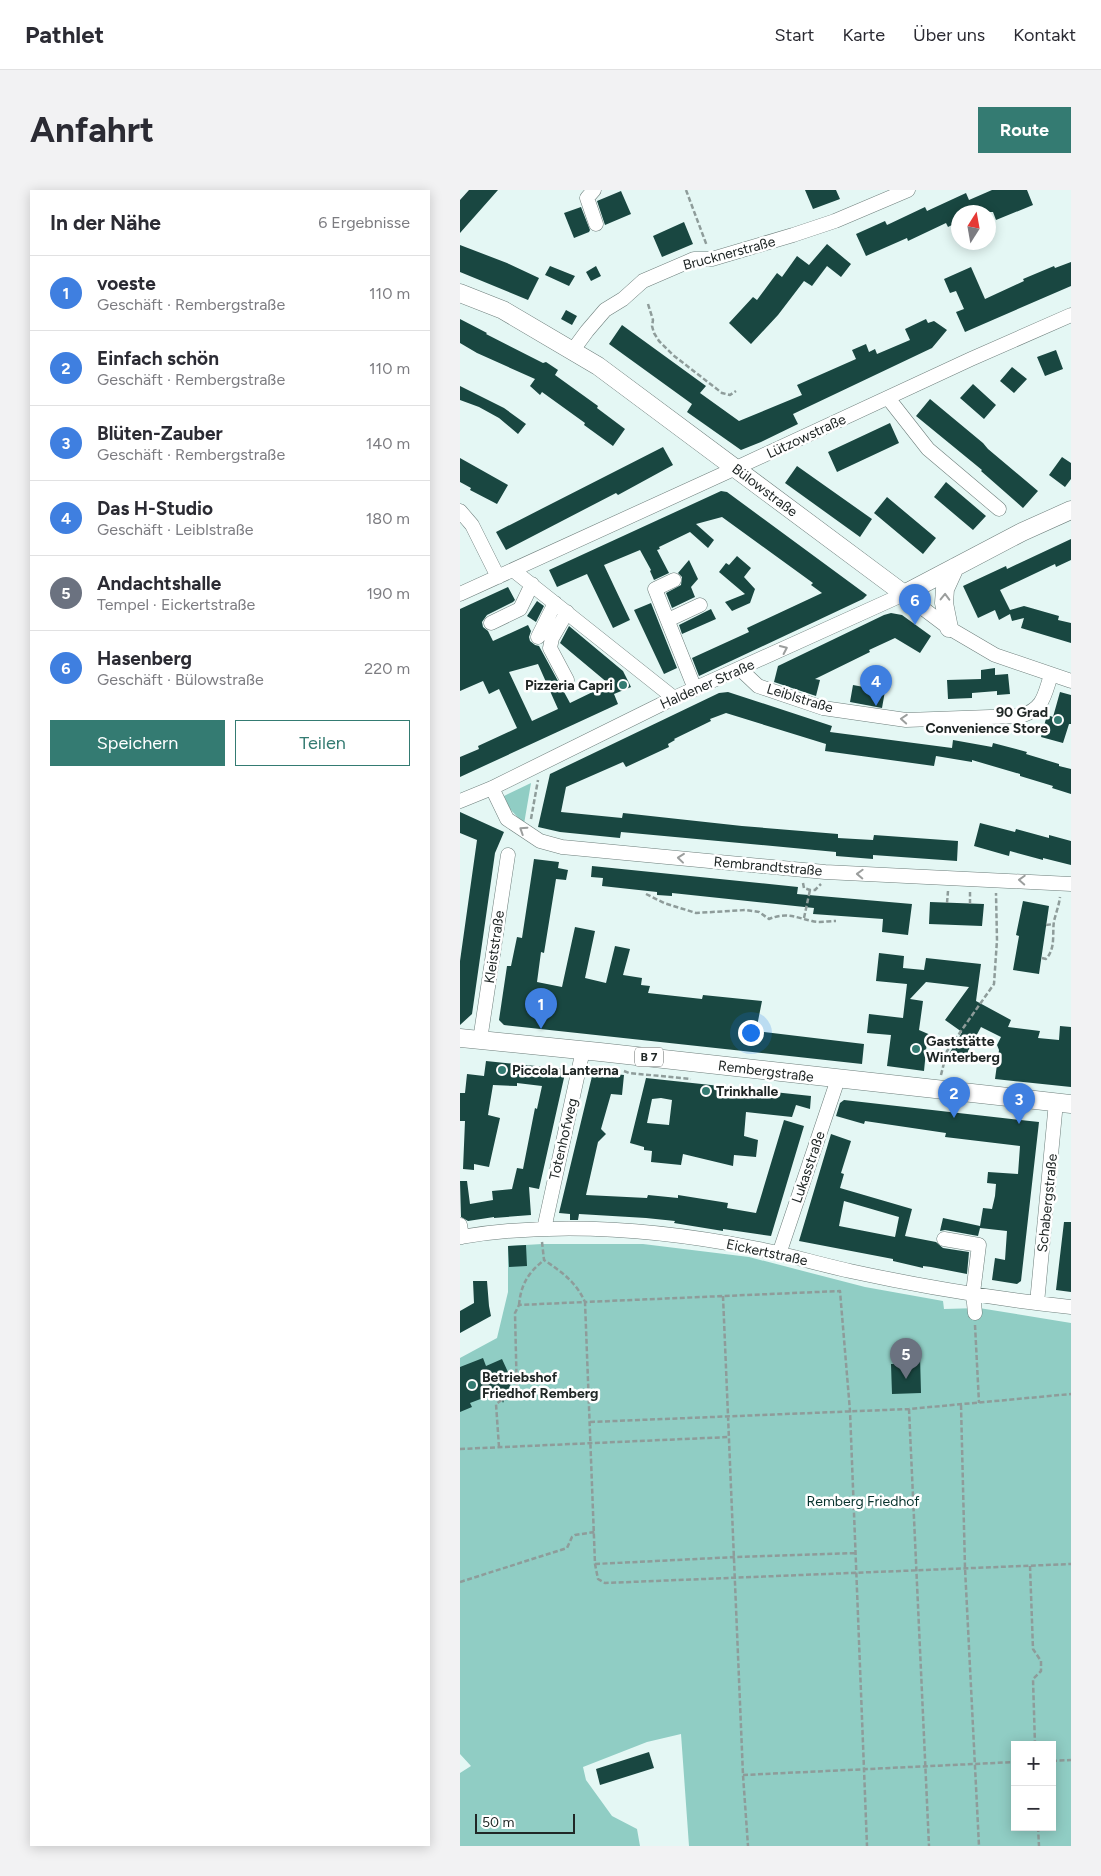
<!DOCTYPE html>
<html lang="de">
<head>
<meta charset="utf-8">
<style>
	:root { --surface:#fff; --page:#f2f2f3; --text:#2b2b33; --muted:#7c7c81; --line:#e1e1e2; --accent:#347b72 }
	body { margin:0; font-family:Figtree,sans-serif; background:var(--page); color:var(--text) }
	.controls { position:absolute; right:15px; bottom:15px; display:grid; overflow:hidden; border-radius:0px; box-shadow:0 2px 12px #0003 }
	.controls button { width:45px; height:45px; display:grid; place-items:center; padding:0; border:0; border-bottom:1px solid var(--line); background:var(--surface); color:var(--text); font:25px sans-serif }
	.compass { position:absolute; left:491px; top:15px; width:45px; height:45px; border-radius:50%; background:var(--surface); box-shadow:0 2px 12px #0003; rotate:11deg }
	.scale { position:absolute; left:15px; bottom:12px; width:100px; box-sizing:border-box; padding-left:5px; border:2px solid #202726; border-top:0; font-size:14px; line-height:18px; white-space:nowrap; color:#202726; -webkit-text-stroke:4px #fff; paint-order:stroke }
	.you { position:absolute; left:290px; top:842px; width:18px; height:18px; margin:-12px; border:4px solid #fff; border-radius:50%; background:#1a73e8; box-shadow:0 0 0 8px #1a73e833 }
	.badge { display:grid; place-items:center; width:32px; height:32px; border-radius:50%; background:var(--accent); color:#fff; font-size:16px; font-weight:700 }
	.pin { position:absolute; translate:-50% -41px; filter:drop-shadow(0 1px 2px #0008) }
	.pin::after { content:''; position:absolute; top:26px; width:18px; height:15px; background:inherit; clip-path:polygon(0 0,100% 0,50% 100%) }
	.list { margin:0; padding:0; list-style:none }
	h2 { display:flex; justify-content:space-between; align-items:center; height:65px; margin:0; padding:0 20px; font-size:21px }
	h2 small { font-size:16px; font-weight:400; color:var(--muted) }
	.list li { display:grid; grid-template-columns:32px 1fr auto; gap:15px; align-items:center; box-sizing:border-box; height:75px; padding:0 20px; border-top:1px solid var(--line) }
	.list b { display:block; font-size:19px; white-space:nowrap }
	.list p { margin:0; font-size:16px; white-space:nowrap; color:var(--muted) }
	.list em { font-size:16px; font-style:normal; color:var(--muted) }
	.actions { display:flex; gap:10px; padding:15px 20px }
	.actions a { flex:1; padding:11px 0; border:1px solid var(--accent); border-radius:0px; text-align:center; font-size:18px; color:var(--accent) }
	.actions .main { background:var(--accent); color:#fff }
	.map { position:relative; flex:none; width:611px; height:1656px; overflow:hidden; border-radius:0px }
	header { display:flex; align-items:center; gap:30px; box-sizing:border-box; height:70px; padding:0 25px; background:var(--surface); border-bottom:1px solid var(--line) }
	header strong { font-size:24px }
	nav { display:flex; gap:28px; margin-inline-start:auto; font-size:18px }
	.intro { display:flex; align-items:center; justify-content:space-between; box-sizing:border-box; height:120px; padding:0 30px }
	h1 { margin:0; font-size:35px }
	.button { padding:12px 22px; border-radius:0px; background:var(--accent); color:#fff; font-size:18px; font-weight:700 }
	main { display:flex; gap:30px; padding:0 30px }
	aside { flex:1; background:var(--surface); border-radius:0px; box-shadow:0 2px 12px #0003 }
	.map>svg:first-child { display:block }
	.green { fill:#90cdc4; fill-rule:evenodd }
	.building { fill:#194741; fill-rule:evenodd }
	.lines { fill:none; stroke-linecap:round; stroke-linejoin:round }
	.minor-casing { stroke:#6d7e7b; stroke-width:15 }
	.major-casing { stroke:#6d7e7b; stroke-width:19 }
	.path { stroke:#8e9c9a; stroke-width:2.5; stroke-dasharray:5 2.5; stroke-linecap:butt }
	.minor { stroke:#fff; stroke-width:14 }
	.major { stroke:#fff; stroke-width:18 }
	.oneway { stroke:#9b9e9d }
	.poi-dot { fill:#347b72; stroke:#fff; stroke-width:2 }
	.labels { text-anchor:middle; stroke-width:5; stroke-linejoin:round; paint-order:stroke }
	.shield { fill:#fff; stroke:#636867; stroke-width:1 }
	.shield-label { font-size:12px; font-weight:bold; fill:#202726 }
	.street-label { font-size:14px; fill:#202726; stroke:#fff }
	.poi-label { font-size:14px; font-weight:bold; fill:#202726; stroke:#fff; text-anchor:start }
	.park-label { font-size:14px; fill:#07322d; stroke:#fff }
</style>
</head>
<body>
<header>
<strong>Pathlet</strong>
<nav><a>Start</a><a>Karte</a><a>Über uns</a><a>Kontakt</a></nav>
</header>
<div class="intro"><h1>Anfahrt</h1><a class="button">Route</a></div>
<main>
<aside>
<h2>In der Nähe<small>6 Ergebnisse</small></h2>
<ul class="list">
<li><span class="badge" style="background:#3f7fe0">1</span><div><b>voeste</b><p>Geschäft · Rembergstraße</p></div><em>110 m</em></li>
<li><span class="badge" style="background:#3f7fe0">2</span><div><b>Einfach schön</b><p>Geschäft · Rembergstraße</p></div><em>110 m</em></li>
<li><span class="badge" style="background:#3f7fe0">3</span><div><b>Blüten-Zauber</b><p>Geschäft · Rembergstraße</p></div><em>140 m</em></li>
<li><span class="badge" style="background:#3f7fe0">4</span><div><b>Das H-Studio</b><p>Geschäft · Leiblstraße</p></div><em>180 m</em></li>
<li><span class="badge" style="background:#6b7280">5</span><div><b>Andachtshalle</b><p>Tempel · Eickertstraße</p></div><em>190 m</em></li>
<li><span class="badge" style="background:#3f7fe0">6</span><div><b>Hasenberg</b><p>Geschäft · Bülowstraße</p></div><em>220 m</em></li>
</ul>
<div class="actions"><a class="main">Speichern</a><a>Teilen</a></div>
</aside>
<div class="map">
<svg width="611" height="1656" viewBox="0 0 611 1656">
	<rect width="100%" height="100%" fill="#e4f7f4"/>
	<path class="green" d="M71 593 64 634 50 619 44 606Z
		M82 1054H183L289 1067 405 1097 483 1111 484 1119 519 1118 611 1133V1656H229L221 1544 187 1552 123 1577 126 1590 152 1626 177 1639 180 1656H0V1583L11 1576 0 1564V1168L37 1148 48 1102V1056ZM555 1555H592V1637H555Z"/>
	<path class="building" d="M9 0H38L0 43V10Z
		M345 0H376L380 9 353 19Z
		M532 0H567L573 15 536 30 533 22H498V32L488 37 486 33 448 51 447 48 406 66 396 44 425 31 427 35 465 17 467 21 506 3 509 10Z
		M161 1 171 24 145 35 137 11Z
		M121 17 130 40 129 42 114 48 104 23Z
		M224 32 233 54 202 67 193 46Z
		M367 54 391 74 381 87 367 76 352 96 344 91 318 125 291 154 269 133 293 107 297 110 317 83 322 87 337 66 349 75Z
		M0 55 47 73 79 88 68 110 0 82Z
		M611 72V96L505 142 496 122 504 119 496 101 490 103 484 89 511 77 525 109 564 91 563 89 594 76 595 78Z
		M90 76 115 86 109 96 85 85Z
		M136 76 141 86 131 91 126 82Z
		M106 120 117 126 112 135 101 129Z
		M0 129 27 143 26 144 83 173 86 172 98 180 95 185 138 216 137 218 165 239 153 256 124 235 125 233 82 202 80 205 70 196 75 189 17 163 0 153Z
		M466 129 468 133 474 131 487 140 472 158 333 224 338 234 301 252 281 260 227 222 232 214 149 154 162 135 246 196 240 203 279 231 342 205 337 195 396 169 392 160 406 154 409 162 415 159 417 164 450 150 445 139Z
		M596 160 603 179 585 186 577 167Z
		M552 177 567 189 554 203 540 191Z
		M513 194 536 215 524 229 500 208Z
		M0 196 44 218 66 234 58 244 39 228 19 217 0 210Z
		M470 209 523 253 528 259 578 301 563 318 521 281 522 280 456 226Z
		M430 233 439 253 377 282 368 262Z
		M203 257 213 275 158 305 156 303 46 360 36 342Z
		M602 267 611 273V289L605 297 589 285Z
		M0 268 48 295 37 314 10 300 11 298 0 292Z
		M337 276 412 329 400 347 325 293Z
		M486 292 526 326 513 340 474 307Z
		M261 301 267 302 407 405 403 409 239 486 232 468 289 442 287 438 362 403 351 395 353 393 262 327 236 334 254 350 248 358 230 342 199 357 200 359 197 360 209 383 194 390 190 381 191 380 180 360 144 375 170 430 153 438 127 384 97 397 89 380Z
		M427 307 476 348 463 364 414 323Z
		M611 349V370L596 377 595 374 540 400 550 420 564 416 599 426 598 430 611 433V453L561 438 564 428 552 431 550 424 539 430 535 420 518 428 503 396 546 376 547 379Z
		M277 366 291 378 284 387 295 399 290 413 272 421 265 412 285 404 259 382 266 373 269 375Z
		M229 370 238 389 231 397 235 407 212 418 206 403 221 395 222 387 218 383Z
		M48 397 55 410 53 412 27 425 22 432 23 437 28 441 33 451 68 435 71 441 69 447 70 451 75 455 79 456 110 513 149 494 100 453 109 436 163 481 171 497 154 504 158 514 0 587V567L19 559 18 556 57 538 39 499 29 504 23 491 0 501V419ZM78 474 98 519 72 531 49 482Z
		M77 411 84 416 76 432 67 426Z
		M191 413 217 478 204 484 174 420Z
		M251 419 256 429 222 444 219 435Z
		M431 423 442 425 471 446 460 463 435 448 409 460 410 462 355 489 360 490 356 506 314 492 318 476 424 425Z
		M535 478V485L548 484 550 504 537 505V501L512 503V508L488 509 487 490 521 489V480Z
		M393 495 425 501 422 518 390 512Z
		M268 502 372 536 370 542 492 558 493 550 532 557 533 553 567 562 566 564 599 574V576L611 579V604L592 598 593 596 560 586V584L512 570V572L476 566 474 576 365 561 366 554 266 523 250 529 251 531 214 549 215 550 208 554 209 557 166 577 163 572 106 597 101 622 162 628 163 623 282 636 378 644V648L413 650 414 645 498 651 497 671 413 665V669L376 666V662L161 642 160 648 100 642 78 637 90 584 259 503Z
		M600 502 611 505V534H609L603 553 581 547 587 525 593 527Z
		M0 622 44 642 35 663 12 824 0 835V771L17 650 0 643Z
		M520 633 555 642 556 639 589 648V645L611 651V675L583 668V670L550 661 549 666 514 656Z
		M74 669 99 672 98 678 108 680 106 690 96 689 84 763 81 762 77 792 102 797 115 737 135 741 125 788 146 793 155 756 170 759 163 785 182 788 181 795 190 796 188 803 242 809 243 805 302 811 296 841 404 854 402 874 44 835 39 830 47 776H51L57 747 62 748Z
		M132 676 338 697 337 704 452 714 448 745 422 742 423 729 353 724 354 718 212 703V706L197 705V702L142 696 143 688 131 687Z
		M563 711 589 716 579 784 553 780 559 746 556 745Z
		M470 712 524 714 522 736 469 734Z
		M419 763 444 766 443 778 464 780 466 768 521 774 516 811 551 830 548 837 580 841 578 848 599 850 600 836 611 837V897L535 889 539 860 537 855 541 847 521 837 508 861 506 871 486 869 502 842 485 830 509 797 466 792 450 809 463 811 459 840 473 846 467 851 464 881 427 876 431 845 407 843 409 824 443 828 447 794 416 791Z
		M26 871 106 879 79 999 69 997 71 1025 34 1028V1027L8 1031 1 1027 0 991H7L10 1014 33 1010 32 1001 52 999 57 978 63 979 75 918 77 919 82 896 57 893V896L33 895 28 925 40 928 29 977 14 974V980L3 979 5 931H0V903H5L7 884 24 886Z
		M133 882 164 885 162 905 151 904 141 939 146 944 138 952 126 1005 187 1008 188 1005 218 1008V1005L268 1013 267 1018 296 1023 324 930 344 936 311 1046 263 1039V1041L214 1033 215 1031 186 1028 119 1024 118 1030H110V1024L99 1023Z
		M186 888 351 906 350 919 336 915 332 927 286 922 284 946 298 950 296 967 274 965 273 976 223 964 221 975 191 972 192 961 184 960V957L170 953ZM201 908 212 910 209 935 187 933 192 909Z
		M384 910 579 932 561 1091 557 1094 532 1090 535 1068 545 1070 547 1041 520 1038 518 1046 485 1040 480 1041 483 1028 520 1036 523 1018 532 1019 535 1006 536 994 527 993 528 982 558 984 560 956 485 947 486 943 405 931 404 934 376 926 380 913Z
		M371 944 391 951 381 983 384 984 380 998 452 1019 445 1046 476 1052 483 1058 509 1062 507 1084 471 1077 463 1076V1078L433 1071V1069L339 1051ZM384 1011 439 1027 435 1047 379 1036Z
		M604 1032H611V1102L596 1100Z
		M66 1055 67 1076 49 1077 48 1056Z
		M13 1091H27L29 1116 31 1126 0 1143V1121L14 1113Z
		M460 1165 461 1203 432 1204 431 1174H443V1166Z
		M23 1168 26 1176 42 1169 52 1191 43 1213 39 1202 10 1213 12 1217 0 1222V1177Z
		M189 1562 194 1578 140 1595 136 1579Z"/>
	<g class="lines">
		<defs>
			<path id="minor" d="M134 0 127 8 136 34
				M113 160 127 141 145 120 163 109 183 91 234 69H252L333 45 375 31 448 0
				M428 208 468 259 539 319
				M0 321 12 335 38 387
				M53 380 214 508
				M214 390 195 399 235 499
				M0 404 276 278 511 169 611 125
				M107 422 92 448 90 458 107 490
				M208 430 240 415
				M31 433 60 419 72 394
				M78 447 95 413
				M280 479 298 496 363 518 446 530 561 526C584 518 584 506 591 485
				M32 598 47 629 80 651 102 657 365 682 611 694
				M0 611 32 598 214 508 444 404 489 438 535 465 611 491
				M20 850 48 665
				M0 1035 2 1047
				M84 1039 123 860
				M0 1047C97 1031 198 1039 294 1058 326 1064 358 1074 390 1081 463 1097 537 1109 611 1117
				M484 1049 519 1055 513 1103 515 1123
				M319 1064 378 889
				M577 1113 596 912"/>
			<path id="major" d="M0 103 43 120 138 176 444 404 562 342 611 320
				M489 438 484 413 485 399 495 377
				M0 848 140 862 611 914"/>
		</defs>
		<use href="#minor" class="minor-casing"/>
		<use href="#major" class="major-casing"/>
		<path class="path" d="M226 0 247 56
			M188 114 193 130 192 136 194 143 199 151 213 165 262 203 270 205 276 201
			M71 629 78 590
			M343 693 344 698 350 700H355L361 694
			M186 704 204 713 236 723 286 720 299 722 309 729C327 722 334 727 352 731 359 733 368 731 376 731
			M487 713 488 701
			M510 714V702
			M344 728 350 700
			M586 735 594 734
			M582 768 586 769C596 758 592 744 594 731 596 723 599 715 600 707
			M164 881 169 883 231 889
			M481 885 487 861 534 794 537 750 536 703
			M82 1052 84 1070C102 1082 116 1092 125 1112L380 1101 390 1221 407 1656
			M263 1106 283 1585 288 1656
			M59 1115C61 1094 68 1083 84 1070
			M515 1135 519 1213
			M501 1215 505 1378 519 1656
			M449 1219 469 1656
			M130 1232 449 1219 611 1204
			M39 1257 36 1214 43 1209 57 1208 55 1123 59 1115 125 1112 135 1374 138 1389 145 1393 611 1374
			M0 1259 269 1247
			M135 1374 275 1367 395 1363
			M570 1376 573 1459 581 1471V1481L573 1489 575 1555
			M0 1392 107 1358 112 1347 115 1345 135 1342
			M592 1571 611 1570
			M283 1585 555 1572
			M578 1637 579 1656"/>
		<use href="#minor" class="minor"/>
		<use href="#major" class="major"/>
	</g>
	<defs><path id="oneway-chevron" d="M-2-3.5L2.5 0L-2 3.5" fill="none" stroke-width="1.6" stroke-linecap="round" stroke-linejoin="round" transform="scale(1.25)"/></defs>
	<g class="oneway">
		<use href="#oneway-chevron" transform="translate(485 407) rotate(-89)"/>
		<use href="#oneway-chevron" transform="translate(324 459) rotate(-25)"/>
		<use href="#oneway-chevron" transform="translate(444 529) rotate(-176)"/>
		<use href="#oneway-chevron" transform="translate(63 640) rotate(-147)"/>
		<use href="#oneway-chevron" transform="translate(221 668) rotate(-174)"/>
		<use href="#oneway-chevron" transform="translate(400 684) rotate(-178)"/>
		<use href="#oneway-chevron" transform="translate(562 690) rotate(-177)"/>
	</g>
	<g class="poi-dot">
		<circle cx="163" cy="495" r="5"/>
		<circle cx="598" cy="530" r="5"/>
		<circle cx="456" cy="859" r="5"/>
		<circle cx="42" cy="880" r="5"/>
		<circle cx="246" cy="901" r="5"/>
		<circle cx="12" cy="1195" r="5"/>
	</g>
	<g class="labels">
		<rect class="shield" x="175" y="857.5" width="28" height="19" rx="4"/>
		<g class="shield-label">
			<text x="189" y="871">B 7</text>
		</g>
		<g class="street-label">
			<text transform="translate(269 63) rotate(-15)" y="5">Brucknerstraße</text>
			<text transform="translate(346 246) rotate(-25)" y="5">Lützowstraße</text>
			<text transform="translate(305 300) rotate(37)" y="5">Bülowstraße</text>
			<text transform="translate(247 494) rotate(-24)" y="5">Haldener Straße</text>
			<text transform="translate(340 508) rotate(17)" y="5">Leiblstraße</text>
			<text transform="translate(308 676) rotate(5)" y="5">Rembrandtstraße</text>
			<text transform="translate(34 757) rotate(-82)" y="5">Kleiststraße</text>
			<text transform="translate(306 881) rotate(7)" y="5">Rembergstraße</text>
			<text transform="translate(103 949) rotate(-77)" y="5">Totenhofweg</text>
			<text transform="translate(348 977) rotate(-71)" y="5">Lukasstraße</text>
			<text transform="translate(587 1013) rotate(-84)" y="5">Schabergstraße</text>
			<text transform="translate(307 1062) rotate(12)" y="5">Eickertstraße</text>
		</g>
		<g class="poi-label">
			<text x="153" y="500" text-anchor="end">Pizzeria Capri</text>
			<text x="588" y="527" text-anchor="end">90 Grad<tspan x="588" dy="16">Convenience Store</tspan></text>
			<text x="466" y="856">Gaststätte<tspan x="466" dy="16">Winterberg</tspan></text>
			<text x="52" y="885">Piccola Lanterna</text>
			<text x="256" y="906">Trinkhalle</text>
			<text x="22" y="1192">Betriebshof<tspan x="22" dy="16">Friedhof Remberg</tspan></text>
		</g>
		<g class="park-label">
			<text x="403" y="1316">Remberg Friedhof</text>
		</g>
	</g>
</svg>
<div class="controls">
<button>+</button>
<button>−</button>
</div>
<svg class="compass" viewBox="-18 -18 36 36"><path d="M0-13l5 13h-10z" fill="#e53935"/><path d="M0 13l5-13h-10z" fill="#7c7c81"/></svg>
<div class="scale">50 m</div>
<div class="you"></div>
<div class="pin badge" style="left:81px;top:839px;background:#3f7fe0">1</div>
<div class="pin badge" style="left:494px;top:928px;background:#3f7fe0">2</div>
<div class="pin badge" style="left:559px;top:934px;background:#3f7fe0">3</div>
<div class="pin badge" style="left:416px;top:516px;background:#3f7fe0">4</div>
<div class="pin badge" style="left:446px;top:1189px;background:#6b7280">5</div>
<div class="pin badge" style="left:455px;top:435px;background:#3f7fe0">6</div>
</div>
</main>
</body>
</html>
